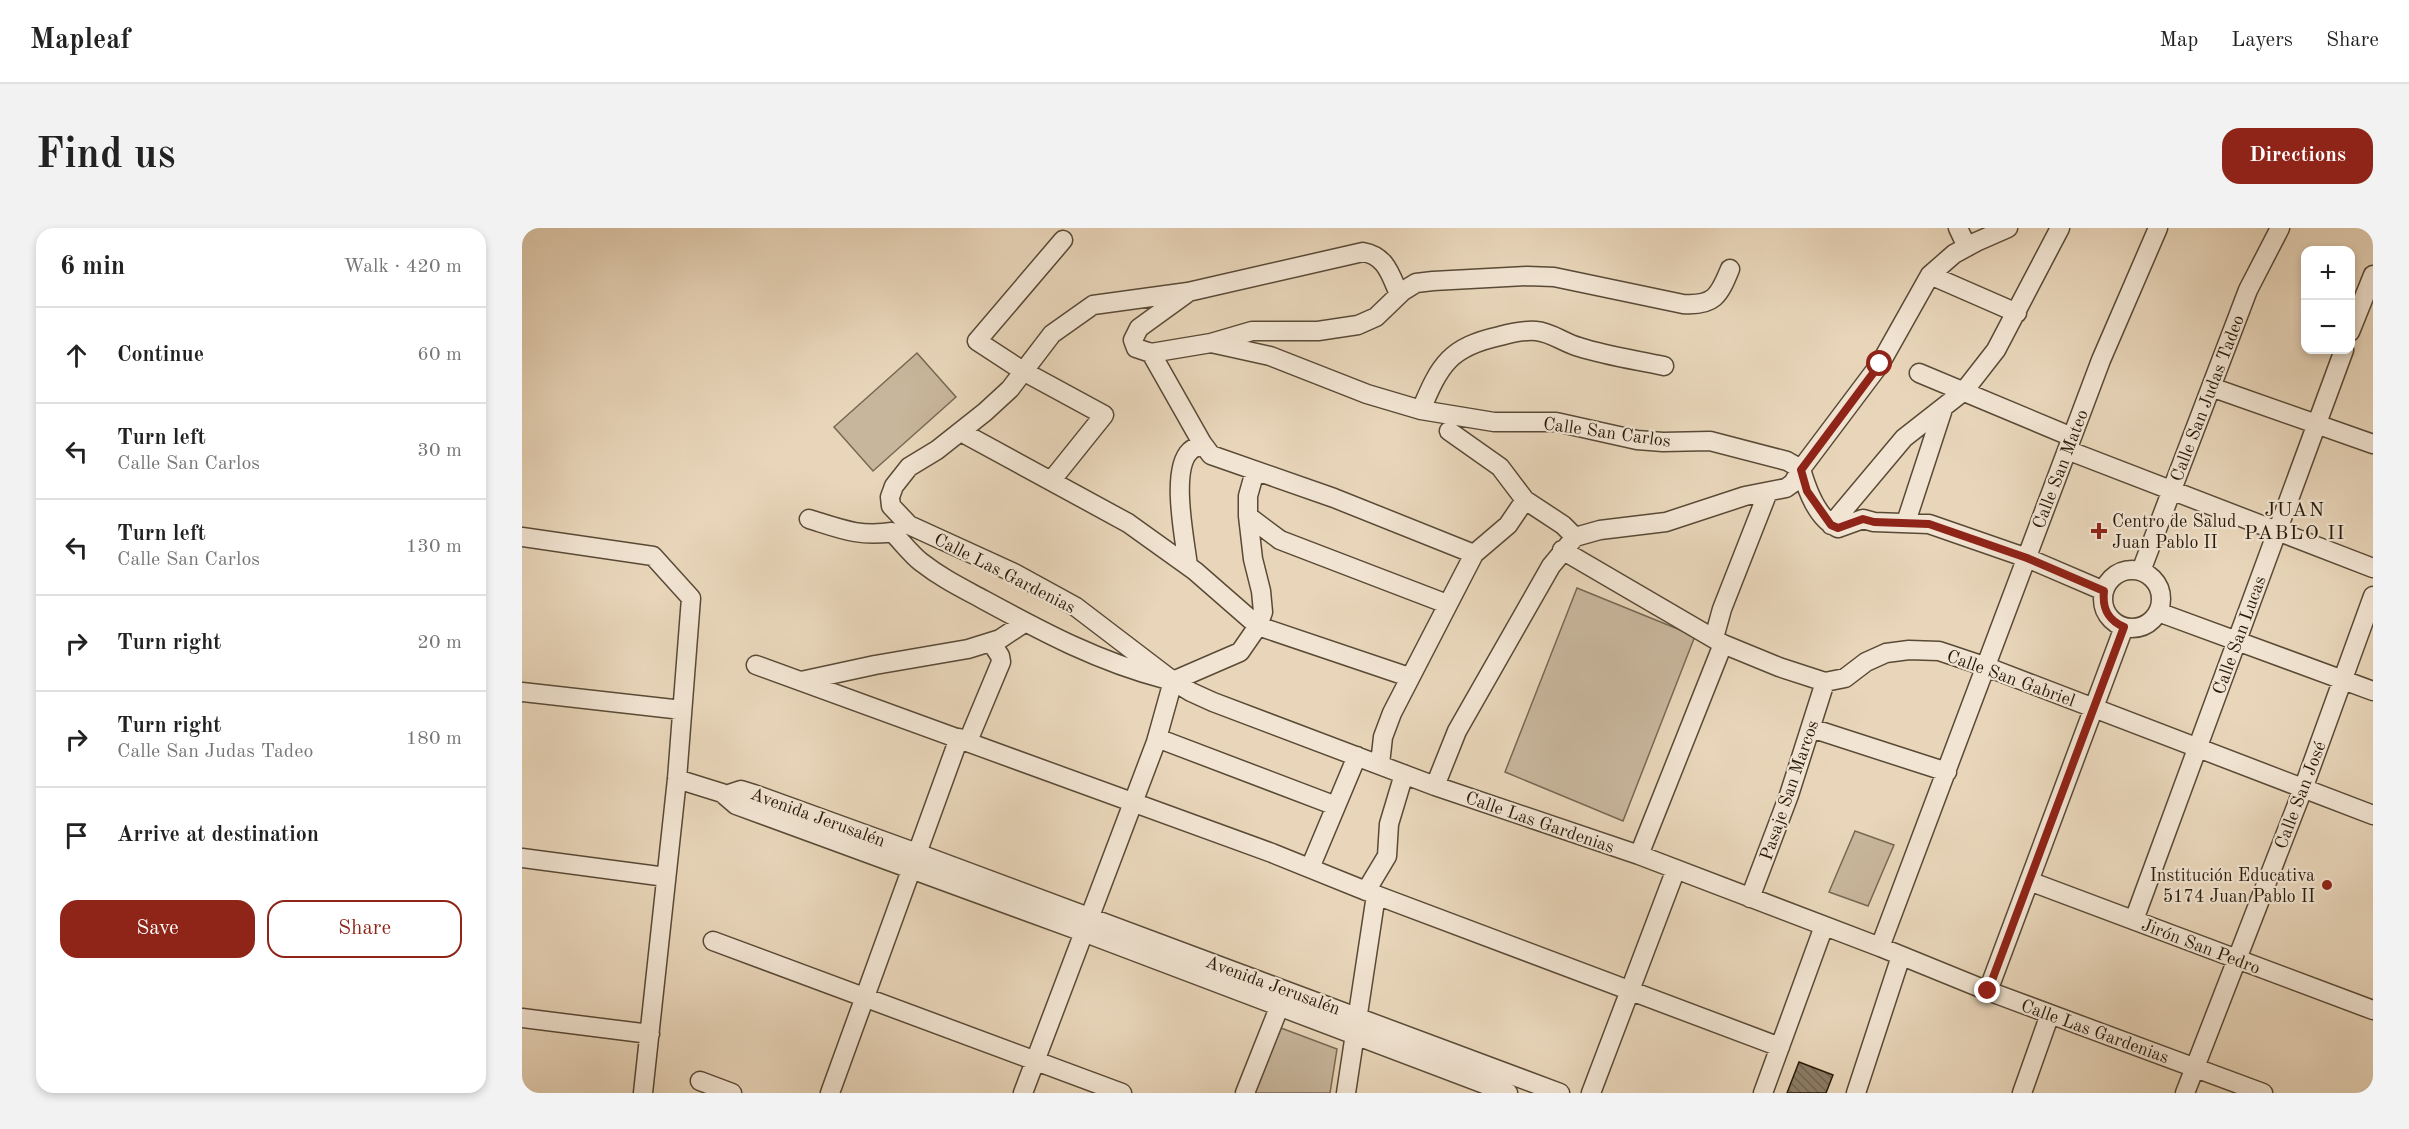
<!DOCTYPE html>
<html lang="en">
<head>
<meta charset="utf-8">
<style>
	:root { --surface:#fff; --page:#f2f2f2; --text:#222; --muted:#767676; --line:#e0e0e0; --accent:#8f2418 }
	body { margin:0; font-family:"Old Standard TT",serif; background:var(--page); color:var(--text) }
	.controls { position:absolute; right:18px; top:18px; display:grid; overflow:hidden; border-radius:12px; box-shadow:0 3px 9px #0003 }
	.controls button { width:54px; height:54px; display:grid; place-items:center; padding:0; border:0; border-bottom:2px solid var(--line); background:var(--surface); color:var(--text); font:30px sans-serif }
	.stop { position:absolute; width:18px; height:18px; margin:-14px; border:4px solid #8f2418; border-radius:50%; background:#fff }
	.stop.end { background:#8f2418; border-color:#fff; box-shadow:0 2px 6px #0008 }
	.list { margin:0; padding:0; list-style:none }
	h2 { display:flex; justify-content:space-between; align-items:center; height:78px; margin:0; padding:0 24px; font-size:26px }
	h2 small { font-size:20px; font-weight:400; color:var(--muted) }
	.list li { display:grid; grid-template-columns:39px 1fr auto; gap:18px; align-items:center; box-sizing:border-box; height:96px; padding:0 24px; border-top:2px solid var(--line) }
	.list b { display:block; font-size:22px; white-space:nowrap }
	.list p { margin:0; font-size:20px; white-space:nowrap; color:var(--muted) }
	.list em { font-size:20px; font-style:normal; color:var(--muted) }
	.actions { display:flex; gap:12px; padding:18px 24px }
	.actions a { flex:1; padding:14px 0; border:2px solid var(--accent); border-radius:18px; text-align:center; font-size:21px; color:var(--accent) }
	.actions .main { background:var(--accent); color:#fff }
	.icon { flex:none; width:33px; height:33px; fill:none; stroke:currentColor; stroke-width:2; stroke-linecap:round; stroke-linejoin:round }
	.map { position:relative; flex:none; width:1851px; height:865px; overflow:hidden; border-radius:18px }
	header { display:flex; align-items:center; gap:36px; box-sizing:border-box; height:84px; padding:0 30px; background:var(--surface); border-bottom:2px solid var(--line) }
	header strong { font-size:28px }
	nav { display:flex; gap:33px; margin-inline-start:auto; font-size:21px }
	.intro { display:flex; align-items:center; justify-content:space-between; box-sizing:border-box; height:144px; padding:0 36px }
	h1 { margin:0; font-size:42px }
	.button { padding:15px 27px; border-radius:18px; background:var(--accent); color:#fff; font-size:21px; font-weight:700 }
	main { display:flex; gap:36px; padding:0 36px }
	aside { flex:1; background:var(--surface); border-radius:18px; box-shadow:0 3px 9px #0003 }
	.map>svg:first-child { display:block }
	.garden { fill:#c8b69c; stroke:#786853; stroke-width:1.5 }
	.building { fill:url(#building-back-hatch); stroke:#291b0a; stroke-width:1.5 }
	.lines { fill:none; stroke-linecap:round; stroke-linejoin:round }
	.minor-casing { stroke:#594a36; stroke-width:21 }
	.minor { stroke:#f1e4d2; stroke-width:18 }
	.route { stroke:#8f2418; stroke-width:8 }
	.poi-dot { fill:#8f2418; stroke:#f1e4d2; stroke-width:2 }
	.labels { text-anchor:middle; stroke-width:4.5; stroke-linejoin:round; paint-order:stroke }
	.street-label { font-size:18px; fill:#291b0a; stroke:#f1e4d2 }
	.poi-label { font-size:18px; fill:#291b0a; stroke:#f1e4d2; text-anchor:start }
	.neighbourhood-label { font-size:20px; letter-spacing:1.5px; fill:#291b0a; stroke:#f1e4d2 }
</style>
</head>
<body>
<header>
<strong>Mapleaf</strong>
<nav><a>Map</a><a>Layers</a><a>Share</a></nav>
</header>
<div class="intro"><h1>Find us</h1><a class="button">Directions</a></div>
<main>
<aside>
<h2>6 min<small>Walk · 420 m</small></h2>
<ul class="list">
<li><svg class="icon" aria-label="ahead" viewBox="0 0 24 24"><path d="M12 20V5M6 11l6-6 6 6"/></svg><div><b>Continue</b></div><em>60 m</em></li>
<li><svg class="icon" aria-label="left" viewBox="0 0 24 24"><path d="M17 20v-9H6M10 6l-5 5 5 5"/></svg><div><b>Turn left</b><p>Calle San Carlos</p></div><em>30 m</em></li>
<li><svg class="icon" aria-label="left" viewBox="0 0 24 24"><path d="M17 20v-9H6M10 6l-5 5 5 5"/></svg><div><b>Turn left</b><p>Calle San Carlos</p></div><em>130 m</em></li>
<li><svg class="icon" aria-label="right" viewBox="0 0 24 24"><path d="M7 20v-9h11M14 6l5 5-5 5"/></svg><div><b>Turn right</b></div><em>20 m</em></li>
<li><svg class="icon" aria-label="right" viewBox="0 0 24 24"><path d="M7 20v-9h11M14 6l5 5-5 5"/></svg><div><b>Turn right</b><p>Calle San Judas Tadeo</p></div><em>180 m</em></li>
<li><svg class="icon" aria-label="arrive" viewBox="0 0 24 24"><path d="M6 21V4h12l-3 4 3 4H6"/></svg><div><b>Arrive at destination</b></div></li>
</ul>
<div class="actions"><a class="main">Save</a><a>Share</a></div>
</aside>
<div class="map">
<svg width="1851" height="865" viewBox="0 0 1851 865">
	<defs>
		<pattern id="building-back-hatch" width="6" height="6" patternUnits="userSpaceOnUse" patternTransform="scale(1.5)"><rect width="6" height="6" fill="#8d7c66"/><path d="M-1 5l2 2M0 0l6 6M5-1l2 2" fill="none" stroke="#736552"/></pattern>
	</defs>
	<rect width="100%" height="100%" fill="#e9d6ba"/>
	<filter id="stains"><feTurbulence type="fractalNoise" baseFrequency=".00333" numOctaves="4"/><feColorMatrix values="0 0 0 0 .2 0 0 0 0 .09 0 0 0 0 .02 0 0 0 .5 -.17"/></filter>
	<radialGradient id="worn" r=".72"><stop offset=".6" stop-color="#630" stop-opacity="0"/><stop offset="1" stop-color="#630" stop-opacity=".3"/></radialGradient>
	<path class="garden" d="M395 125 434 169 351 243 312 199Z
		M1055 360 1173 408 1101 593 983 544Z
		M1333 603 1372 617 1346 678 1307 664Z
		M759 800 815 821 808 865H733Z"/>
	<path class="building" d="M1277 834 1311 847 1304 865H1265Z"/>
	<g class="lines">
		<defs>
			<path id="minor" d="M1436 0 1445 19
				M1408 47 1495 85
				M664 66 617 100 611 112 614 120 629 125 689 115 730 103H796L836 97 854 89 881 63 894 55 911 53 1005 48 1032 49 1161 76C1192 78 1197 68 1208 41
				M877 66C868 46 864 28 841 24L666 64 571 77 530 106 488 161 463 184 415 222 387 239 372 258 368 269 369 278 387 297 492 345 554 379 651 453 669 464 691 474 913 558 1117 627 1358 719 1466 763 1741 865
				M1828 104 1851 47
				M689 115 748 128 845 166 899 182 972 194H1034L1115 212 1141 214 1188 213 1265 233 1279 241C1285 262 1295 291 1316 300L1341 291 1352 294 1407 296 1505 330 1582 363
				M629 125 680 215 689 227 812 270 952 326
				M1397 145 1550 209
				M1689 159 1851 216
				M899 182C918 136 928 119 978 108 989 105 1002 102 1014 103 1029 104 1042 115 1057 119 1085 128 1114 132 1142 138
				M927 203 978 239 1003 272 1041 297 1053 309
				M439 204 606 295 673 343 736 398 887 449
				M1545 222 1851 340
				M529 253 582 187 501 143 455 113 541 12
				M726 288 758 312 925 376
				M287 291C319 301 337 309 370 304
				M1384 294 1421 181
				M1309 297 1382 210 1442 163 1474 122 1538 0
				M370 304C380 314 389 326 399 334 421 351 438 359 462 372 521 404 577 434 643 451
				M0 309 131 328 169 370 155 551 121 865
				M1040 322 1201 416 1257 439 1303 454 1323 450 1344 434 1364 425 1387 422 1417 423 1465 439 1851 587
				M666 338C663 312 648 242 668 223 671 220 677 218 680 215
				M1581 371a29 29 0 1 1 58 0a29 29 0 1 1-58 0Z
				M1619 343 1726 62 1758 0
				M1636 384 1851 463
				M1192 410 1200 381 1246 264
				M234 437 750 625 854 667 1258 819
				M279 453 353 437 446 421 478 411 502 395
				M0 464 160 482
				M1289 500 1425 544
				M635 510 814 578
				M446 513 479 434 478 428 469 414
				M858 536 861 509 870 485 952 326 986 297 1003 272
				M155 551 200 565 214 577 561 704 986 865
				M913 558 935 503 1029 338 1053 309 1078 302 1144 294 1223 268 1264 260 1271 255 1279 241 1358 136 1408 47 1432 26 1454 14 1486 0
				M204 567 219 562 232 566 395 625 1038 865
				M1117 627 1201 416
				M0 630 144 649
				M788 640 835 528
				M1507 653 1851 782
				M844 663 865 628 867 596 882 546
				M1228 670 1267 567 1303 454
				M1612 692 1822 122
				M191 713 600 865
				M1358 719 1579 132 1636 0
				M1466 763 1602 399
				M0 790 128 806
				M178 853 210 865
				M308 865 437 510
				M501 865 634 514 651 453 718 424 736 398 741 384 739 363 731 331 726 288V268L733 243
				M723 865 758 777
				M824 865 854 667
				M1069 865 1154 641
				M1241 865 1302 698
				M1334 865 1379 728
				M1500 865 1528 786
				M1663 865 1781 561 1851 368"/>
		</defs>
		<use href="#minor" class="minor-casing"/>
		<use href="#minor" class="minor"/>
	</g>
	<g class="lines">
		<path class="route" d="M1358 136 1279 242 1285 263 1309 297 1316 300 1341 291 1352 294 1407 296 1505 330 1582 363C1580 381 1586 392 1602 399L1466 763"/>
	</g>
	<g class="poi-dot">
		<path d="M1574 294h6v6h6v6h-6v6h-6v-6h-6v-6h6z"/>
		<circle cx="1805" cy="657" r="6"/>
	</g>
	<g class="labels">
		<g class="street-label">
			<text transform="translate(1685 170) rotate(-69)" y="6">Calle San Judas Tadeo</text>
			<text transform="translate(1085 204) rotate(8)" y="6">Calle San Carlos</text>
			<text transform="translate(1538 241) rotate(-69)" y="6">Calle San Mateo</text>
			<text transform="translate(483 345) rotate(27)" y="6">Calle Las Gardenias</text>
			<text transform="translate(1717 407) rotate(-70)" y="6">Calle San Lucas</text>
			<text transform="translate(1489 450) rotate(20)" y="6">Calle San Gabriel</text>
			<text transform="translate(1267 562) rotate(-71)" y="6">Pasaje San Marcos</text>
			<text transform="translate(1778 567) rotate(-69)" y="6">Calle San José</text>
			<text transform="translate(296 589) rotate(20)" y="6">Avenida Jerusalén</text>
			<text transform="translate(1018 594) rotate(19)" y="6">Calle Las Gardenias</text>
			<text transform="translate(1679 718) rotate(21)" y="6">Jirón San Pedro</text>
			<text transform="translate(751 757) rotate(20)" y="6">Avenida Jerusalén</text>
			<text transform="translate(1573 803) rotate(20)" y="6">Calle Las Gardenias</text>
		</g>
		<g class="poi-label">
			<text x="1590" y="299">Centro de Salud<tspan x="1590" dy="21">Juan Pablo II</tspan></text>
			<text x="1793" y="653" text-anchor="end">Institución Educativa<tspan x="1793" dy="21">5174 Juan Pablo II</tspan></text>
		</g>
		<g class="neighbourhood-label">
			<text x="1773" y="288">JUAN<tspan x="1773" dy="23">PABLO II</tspan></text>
		</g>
	</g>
	<rect width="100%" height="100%" filter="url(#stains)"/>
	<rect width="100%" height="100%" fill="url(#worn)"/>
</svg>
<div class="controls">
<button>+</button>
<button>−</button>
</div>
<div class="stop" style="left:1358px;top:136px"></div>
<div class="stop end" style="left:1466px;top:763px"></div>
</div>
</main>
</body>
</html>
